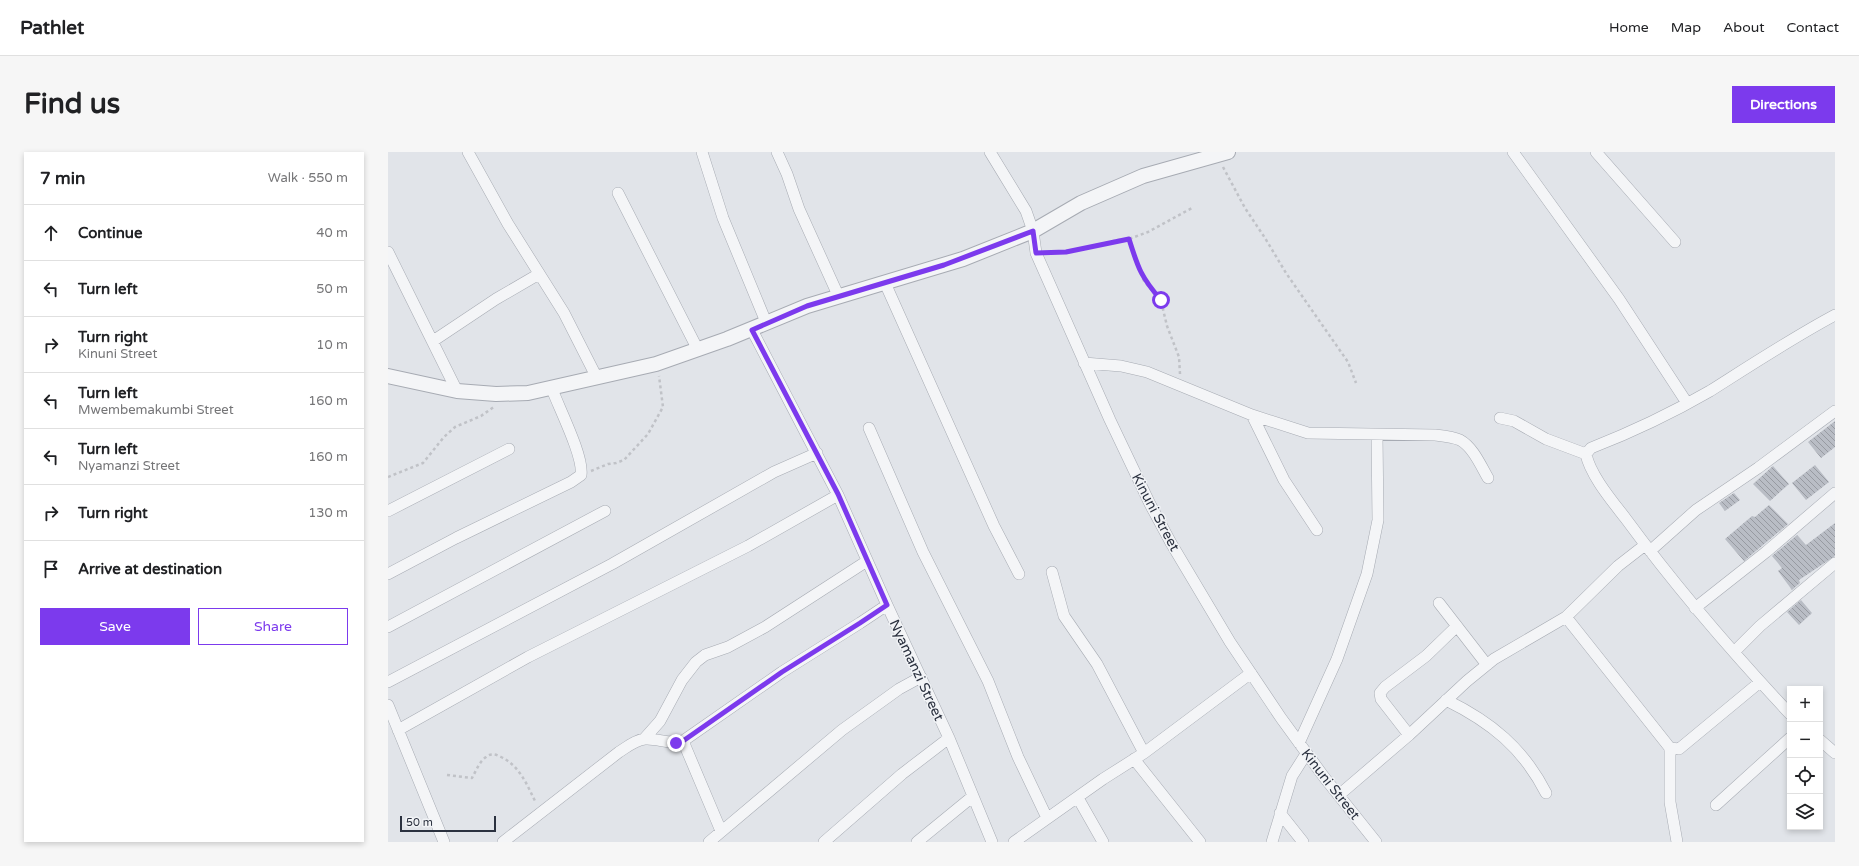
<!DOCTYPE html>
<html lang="en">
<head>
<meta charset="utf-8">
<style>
	:root { --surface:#fff; --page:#f6f6f6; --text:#202124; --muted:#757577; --line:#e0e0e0; --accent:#7c3aed }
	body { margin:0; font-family:"Varela Round",sans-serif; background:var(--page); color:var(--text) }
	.controls { position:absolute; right:12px; bottom:12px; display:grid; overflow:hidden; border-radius:0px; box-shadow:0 2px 6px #0003 }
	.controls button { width:36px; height:36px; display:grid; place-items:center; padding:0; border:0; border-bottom:1px solid var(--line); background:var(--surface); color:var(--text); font:20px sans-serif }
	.scale { position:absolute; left:12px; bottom:10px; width:96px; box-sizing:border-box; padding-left:4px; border:2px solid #2b313f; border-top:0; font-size:11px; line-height:14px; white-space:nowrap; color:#2b313f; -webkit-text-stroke:3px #f1f3f6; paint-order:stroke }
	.stop { position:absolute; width:12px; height:12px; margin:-9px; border:3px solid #7c3aed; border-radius:50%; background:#fff }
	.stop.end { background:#7c3aed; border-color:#fff; box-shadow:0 1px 4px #0008 }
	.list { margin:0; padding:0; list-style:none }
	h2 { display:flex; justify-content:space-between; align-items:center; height:52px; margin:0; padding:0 16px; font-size:17px }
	h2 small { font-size:13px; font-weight:400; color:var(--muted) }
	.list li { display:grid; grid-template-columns:26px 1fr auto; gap:12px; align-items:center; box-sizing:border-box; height:56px; padding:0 16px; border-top:1px solid var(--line) }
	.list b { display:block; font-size:15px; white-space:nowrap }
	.list p { margin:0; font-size:13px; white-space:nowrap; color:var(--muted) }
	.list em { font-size:13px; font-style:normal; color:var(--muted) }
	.actions { display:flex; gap:8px; padding:12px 16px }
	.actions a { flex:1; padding:9px 0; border:1px solid var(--accent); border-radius:0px; text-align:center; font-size:14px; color:var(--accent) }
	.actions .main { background:var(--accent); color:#fff }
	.icon { flex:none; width:22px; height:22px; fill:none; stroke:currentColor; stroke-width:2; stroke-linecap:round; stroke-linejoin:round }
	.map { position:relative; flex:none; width:1447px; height:690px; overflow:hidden; border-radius:0px }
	header { display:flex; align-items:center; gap:24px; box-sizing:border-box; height:56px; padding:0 20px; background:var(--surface); border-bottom:1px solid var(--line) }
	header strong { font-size:19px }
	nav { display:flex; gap:22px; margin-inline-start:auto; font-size:14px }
	.intro { display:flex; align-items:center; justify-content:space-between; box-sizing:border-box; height:96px; padding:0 24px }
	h1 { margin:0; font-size:28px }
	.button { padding:10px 18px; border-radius:0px; background:var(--accent); color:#fff; font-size:14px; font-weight:700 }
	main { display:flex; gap:24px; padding:0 24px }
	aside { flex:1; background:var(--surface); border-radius:0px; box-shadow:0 2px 6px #0003 }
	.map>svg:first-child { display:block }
	.building { fill:url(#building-back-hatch) }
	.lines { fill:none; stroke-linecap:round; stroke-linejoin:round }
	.minor-casing { stroke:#a7abb3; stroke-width:12 }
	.tertiary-casing { stroke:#a7abb3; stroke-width:16 }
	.path { stroke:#c0c2c7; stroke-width:2.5; stroke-dasharray:3 3; stroke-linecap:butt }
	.minor { stroke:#f4f5f7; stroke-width:11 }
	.tertiary { stroke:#f4f5f7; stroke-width:14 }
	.route { stroke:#7c3aed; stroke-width:5 }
	.labels { text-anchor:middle; stroke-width:3; stroke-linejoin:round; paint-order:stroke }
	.street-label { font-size:14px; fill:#2b313f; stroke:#f1f3f6 }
</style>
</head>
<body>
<header>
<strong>Pathlet</strong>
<nav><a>Home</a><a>Map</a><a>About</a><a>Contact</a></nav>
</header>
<div class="intro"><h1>Find us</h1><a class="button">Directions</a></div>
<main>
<aside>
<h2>7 min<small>Walk · 550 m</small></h2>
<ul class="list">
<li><svg class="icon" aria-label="ahead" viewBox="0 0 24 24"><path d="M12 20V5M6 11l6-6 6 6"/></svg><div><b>Continue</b></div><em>40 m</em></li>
<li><svg class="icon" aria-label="left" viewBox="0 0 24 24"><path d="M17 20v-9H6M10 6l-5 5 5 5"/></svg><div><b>Turn left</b></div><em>50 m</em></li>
<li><svg class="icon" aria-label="right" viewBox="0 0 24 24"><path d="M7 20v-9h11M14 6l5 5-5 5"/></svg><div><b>Turn right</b><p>Kinuni Street</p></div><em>10 m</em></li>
<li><svg class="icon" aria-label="left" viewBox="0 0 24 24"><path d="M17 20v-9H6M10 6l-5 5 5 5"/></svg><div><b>Turn left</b><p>Mwembemakumbi Street</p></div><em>160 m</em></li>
<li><svg class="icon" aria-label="left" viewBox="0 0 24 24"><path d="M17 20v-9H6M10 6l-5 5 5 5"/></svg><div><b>Turn left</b><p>Nyamanzi Street</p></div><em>160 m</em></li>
<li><svg class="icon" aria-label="right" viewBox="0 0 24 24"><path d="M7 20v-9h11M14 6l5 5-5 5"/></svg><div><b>Turn right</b></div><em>130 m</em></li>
<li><svg class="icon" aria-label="arrive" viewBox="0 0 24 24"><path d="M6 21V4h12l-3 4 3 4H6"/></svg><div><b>Arrive at destination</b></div></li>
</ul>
<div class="actions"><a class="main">Save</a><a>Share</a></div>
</aside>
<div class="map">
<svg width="1447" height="690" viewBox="0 0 1447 690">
	<defs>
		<pattern id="building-back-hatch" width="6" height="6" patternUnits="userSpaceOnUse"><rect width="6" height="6" fill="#b9bdc5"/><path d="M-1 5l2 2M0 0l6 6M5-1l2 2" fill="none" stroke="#979aa1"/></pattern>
	</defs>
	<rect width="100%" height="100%" fill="#e1e4e9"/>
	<path class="building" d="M1447 269V295L1433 306 1420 290Z
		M1427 313 1441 330 1418 348 1404 331Z
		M1385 314 1401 332 1382 349 1365 332Z
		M1346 341 1352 348 1337 359 1331 351Z
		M1381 353 1400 372 1356 409 1337 387 1364 364 1367 365Z
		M1447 371V404L1411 428 1412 431 1404 438 1390 419 1394 416 1384 404 1409 383 1418 393Z
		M1413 448 1424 461 1411 473 1399 460Z"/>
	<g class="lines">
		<defs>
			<path id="minor" d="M80 0 120 72 176 161 209 226
				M314 0 335 66 378 170
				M389 0 399 22 411 57 450 143
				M602 0 638 59 645 79 648 101 722 268 762 352 783 391 842 490 893 566 936 625 988 690
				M1125 0 1231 147 1299 251
				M1208 0 1287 90
				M230 41 310 198
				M0 100 69 239
				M497 131 606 374 631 422
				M364 178 450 343 499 453 561 586 604 690
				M45 189 108 147 151 122
				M696 211 733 214 759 220 864 263 920 281 1047 283C1055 284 1065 285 1072 288 1085 295 1093 314 1100 326
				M864 263 896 328 929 378
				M1112 266 1126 269 1158 287 1198 302
				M481 276 535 400 600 529 630 605 659 666
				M0 359 121 297
				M1262 399 1308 358 1370 316 1447 259
				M664 420 676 464 709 512 756 601
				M0 422 68 386 183 330 193 323C196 305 171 256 164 237
				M1051 451 1099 513
				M1307 456 1378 400 1447 341
				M1178 465 1282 596 1291 597 1372 530
				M0 475 217 359
				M1346 500 1372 474 1447 411
				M0 530 224 412 386 320 429 301
				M1058 548C1103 570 1135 596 1158 641
				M0 553 56 690
				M1402 562C1344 500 1288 435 1238 367 1225 350 1202 323 1198 302L1203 296C1244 280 1284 261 1322 239 1363 213 1404 186 1447 163
				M10 578 140 505 360 394 450 343
				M1021 583 993 547 992 541 997 535 1038 504 1069 474
				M256 587 272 569 294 528 308 510 317 503 340 495 377 475 479 409
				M1432 588 1447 601
				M295 589 333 679
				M911 591 949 507 979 422 990 368 989 283
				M1282 596V650L1289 690
				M746 607 812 690
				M951 643 1021 583 1079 529 1106 507 1178 465 1230 414 1257 393
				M690 646 715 690
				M1328 653 1402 586
				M892 661 915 690
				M115 690 231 600C239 595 247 588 257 587 270 586 281 593 295 589L394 520 472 471 499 453
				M321 690 454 578 511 537 533 525
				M436 690 514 622 561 586
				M529 690 584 645
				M626 690 715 627 756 601 863 521
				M884 690 904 624 918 602"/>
			<path id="tertiary" d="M0 224 69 239 108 242 140 241 268 212 339 187 419 154 575 107 645 79 693 51 755 24 840 0"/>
		</defs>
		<use href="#minor" class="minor-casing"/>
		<use href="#tertiary" class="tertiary-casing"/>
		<path class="path" d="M835 15 857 56 877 86 898 121 960 210 968 231
			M741 87 751 118 756 129 773 149 779 174 791 205 792 222
			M659 101 678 100 730 88 741 87 760 80 804 56
			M203 319 220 312 228 311 236 308 260 282 275 255 271 224
			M0 325 35 311 56 285 67 275 93 264 107 254
			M59 623 84 626C88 619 91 610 98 605 103 601 107 602 113 605 132 614 139 633 148 651"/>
		<use href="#minor" class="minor"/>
		<use href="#tertiary" class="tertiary"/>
	</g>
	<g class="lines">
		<path class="route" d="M288 591 295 589 394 520 472 471 499 453 450 342 364 178 419 154 556 113 645 79 648 101 678 100 741 87C750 116 753 125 773 148"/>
	</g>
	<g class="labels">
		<g class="street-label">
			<text transform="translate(768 360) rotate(62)" y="5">Kinuni Street</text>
			<text transform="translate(529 518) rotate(65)" y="5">Nyamanzi Street</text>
			<text transform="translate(943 632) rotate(52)" y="5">Kinuni Street</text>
		</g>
	</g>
</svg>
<div class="controls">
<button>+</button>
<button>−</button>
<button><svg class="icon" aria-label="locate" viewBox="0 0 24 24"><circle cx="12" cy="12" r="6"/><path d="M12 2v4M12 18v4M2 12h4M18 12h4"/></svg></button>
<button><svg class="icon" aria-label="layers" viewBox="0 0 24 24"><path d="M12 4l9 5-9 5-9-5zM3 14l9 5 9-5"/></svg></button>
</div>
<div class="scale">50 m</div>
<div class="stop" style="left:773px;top:148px"></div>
<div class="stop end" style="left:288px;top:591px"></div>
</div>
</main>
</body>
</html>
